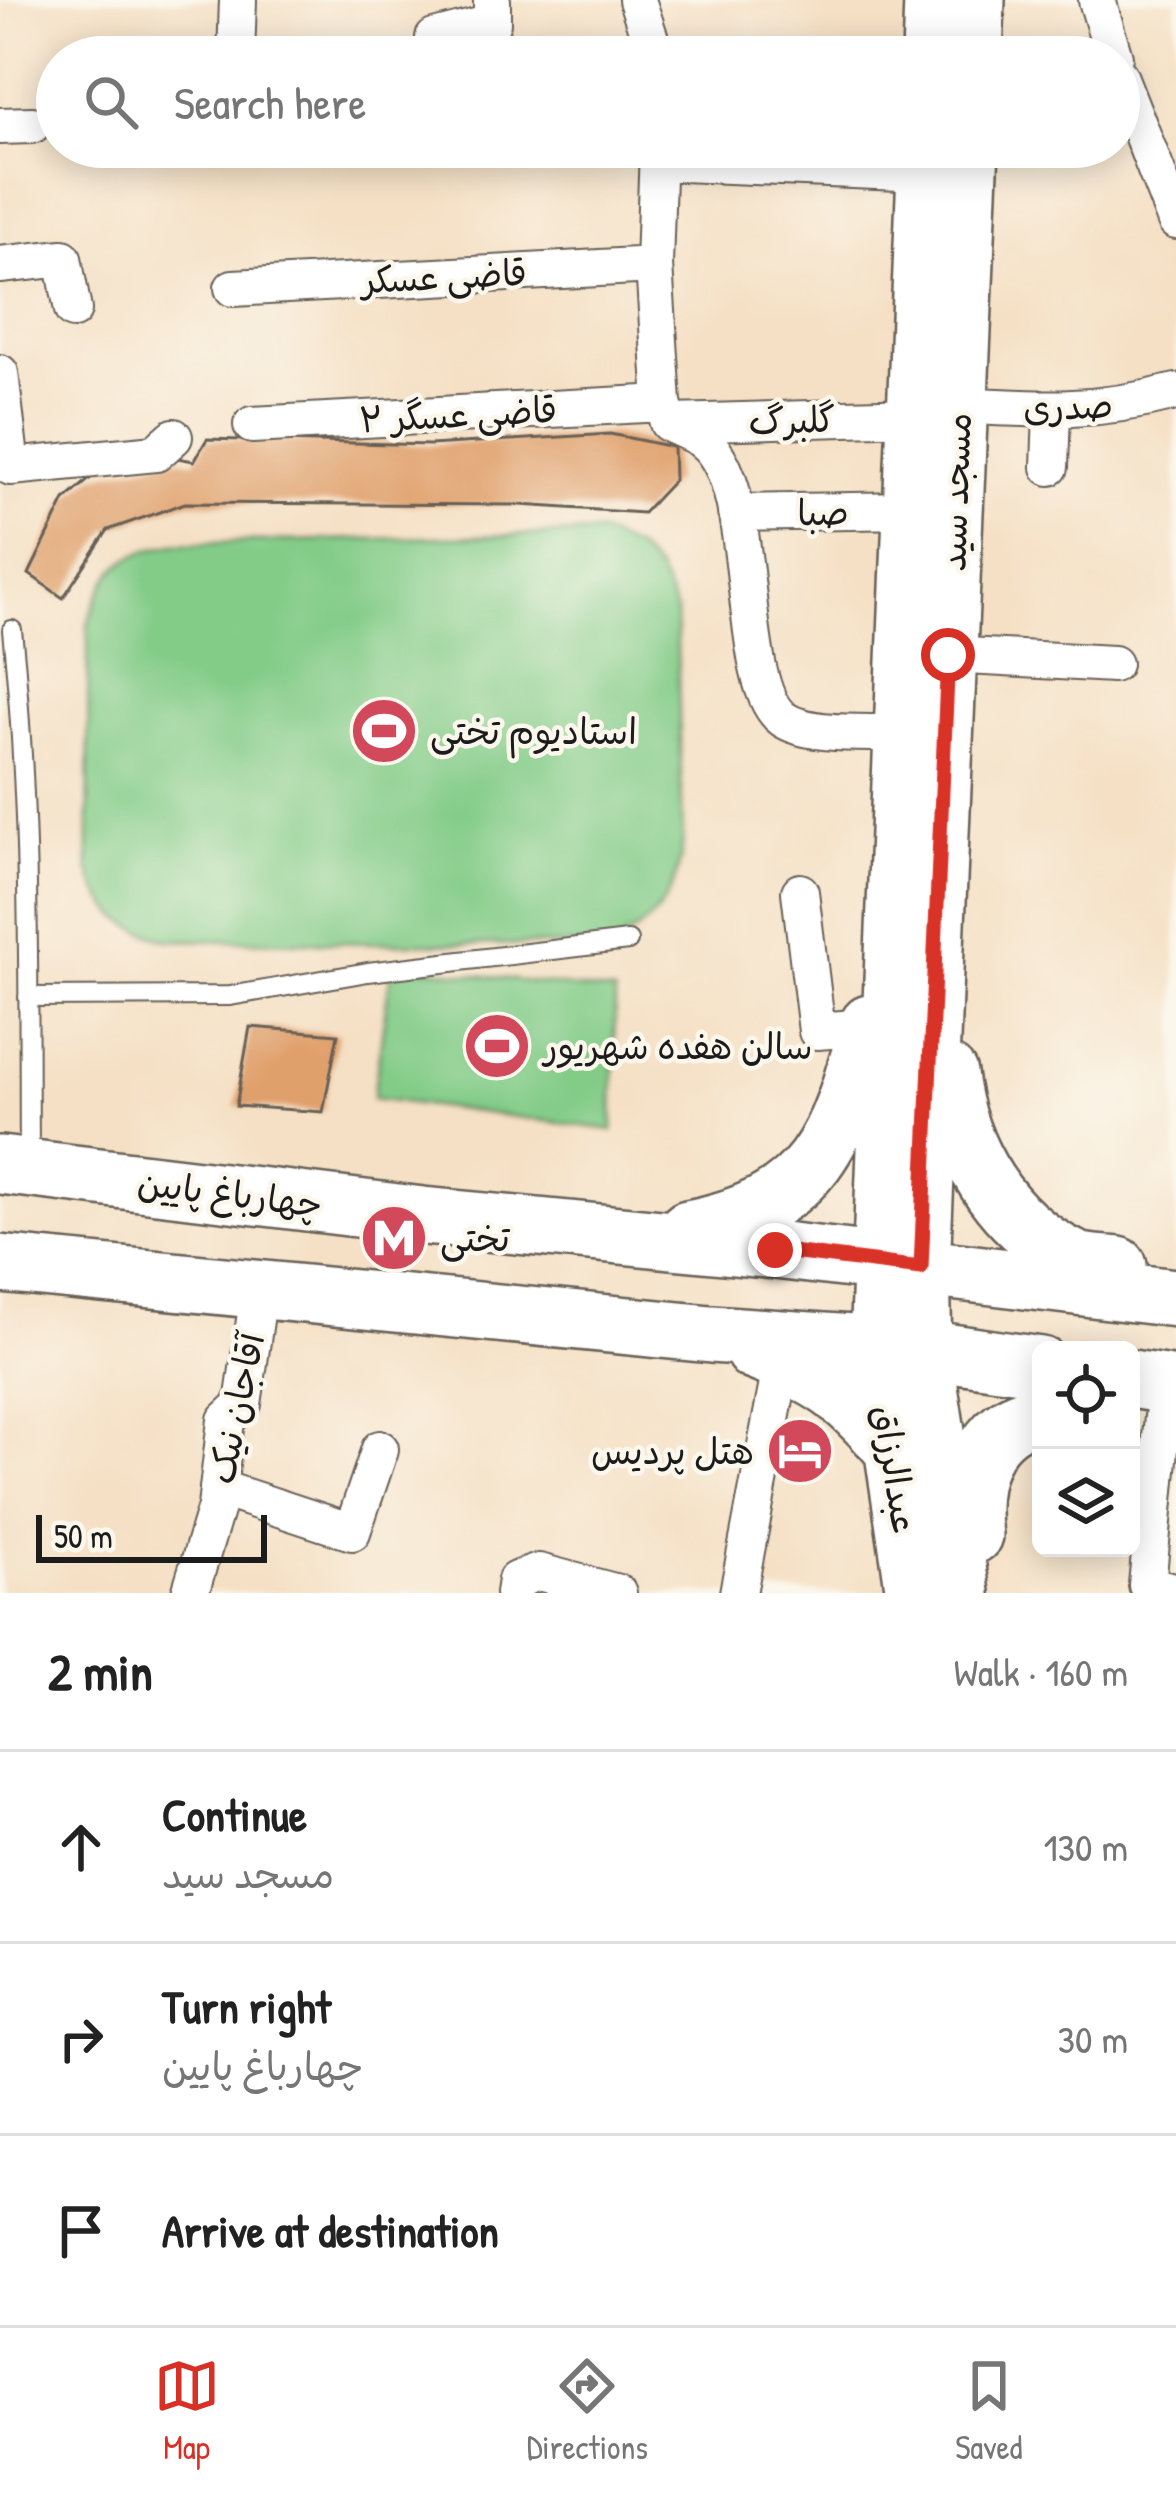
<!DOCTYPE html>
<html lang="en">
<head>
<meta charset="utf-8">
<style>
	:root { --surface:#fff; --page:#f2f2f2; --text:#222; --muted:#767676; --line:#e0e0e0; --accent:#d93025 }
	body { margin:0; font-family:"Patrick Hand","Playpen Sans Arabic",sans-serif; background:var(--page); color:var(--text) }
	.controls { position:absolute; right:36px; bottom:36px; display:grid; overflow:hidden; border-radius:18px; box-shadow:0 6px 30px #0003 }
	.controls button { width:108px; height:108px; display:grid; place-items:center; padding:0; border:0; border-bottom:3px solid var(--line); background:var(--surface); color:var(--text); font:60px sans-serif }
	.scale { position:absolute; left:36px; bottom:30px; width:231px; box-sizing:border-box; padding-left:12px; border:6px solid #1c1c1c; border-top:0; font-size:33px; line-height:42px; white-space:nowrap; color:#1c1c1c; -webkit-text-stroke:9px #fbf7ec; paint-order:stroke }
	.stop { position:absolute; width:36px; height:36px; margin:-27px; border:9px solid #d93025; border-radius:50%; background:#fff }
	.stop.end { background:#d93025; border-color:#fff; box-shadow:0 3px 12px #0008 }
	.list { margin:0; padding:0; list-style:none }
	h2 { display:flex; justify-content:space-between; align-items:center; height:156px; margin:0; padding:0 48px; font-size:51px }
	h2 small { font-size:39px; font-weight:400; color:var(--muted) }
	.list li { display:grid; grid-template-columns:78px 1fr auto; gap:36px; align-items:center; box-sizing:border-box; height:192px; padding:0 48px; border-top:3px solid var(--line) }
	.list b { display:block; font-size:45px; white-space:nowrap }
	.list p { margin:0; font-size:39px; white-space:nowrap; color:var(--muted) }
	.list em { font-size:39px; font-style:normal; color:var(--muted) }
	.icon { flex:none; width:66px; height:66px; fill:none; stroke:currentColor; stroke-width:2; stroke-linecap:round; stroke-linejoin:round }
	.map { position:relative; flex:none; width:1176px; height:1593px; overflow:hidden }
	.search { position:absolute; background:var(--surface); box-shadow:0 6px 30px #0003; left:36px; right:36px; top:36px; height:132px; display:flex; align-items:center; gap:30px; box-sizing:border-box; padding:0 42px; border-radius:66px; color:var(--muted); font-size:45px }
	.sheet { height:732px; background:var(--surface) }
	nav { display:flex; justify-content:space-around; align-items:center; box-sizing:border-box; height:168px; border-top:3px solid var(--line); background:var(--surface); font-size:33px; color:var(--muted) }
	nav a { display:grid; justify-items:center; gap:6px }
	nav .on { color:var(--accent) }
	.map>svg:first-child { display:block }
	.green { fill:#83cc88; stroke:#507452; stroke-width:3 }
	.building { fill:#e0a06c }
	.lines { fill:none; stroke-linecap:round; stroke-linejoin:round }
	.lane-casing { stroke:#686157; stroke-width:22 }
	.street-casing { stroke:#686157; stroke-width:40 }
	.primary-casing { stroke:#686157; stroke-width:62 }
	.lane { stroke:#fff; stroke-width:18 }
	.street { stroke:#fff; stroke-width:36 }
	.primary { stroke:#fff; stroke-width:57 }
	.route { stroke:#d93025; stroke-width:15 }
	.labels { text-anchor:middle; stroke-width:9; stroke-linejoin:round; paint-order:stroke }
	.street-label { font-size:36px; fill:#1c1c1c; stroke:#fbf7ec }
	.poi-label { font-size:36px; fill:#1c1c1c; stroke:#fbf7ec; text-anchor:start }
</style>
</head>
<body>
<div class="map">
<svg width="1176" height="1593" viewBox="0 0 1176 1593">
	<rect width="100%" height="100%" fill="#fbf7ec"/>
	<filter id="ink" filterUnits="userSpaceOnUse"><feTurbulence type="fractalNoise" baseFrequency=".00833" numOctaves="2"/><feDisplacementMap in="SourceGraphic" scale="24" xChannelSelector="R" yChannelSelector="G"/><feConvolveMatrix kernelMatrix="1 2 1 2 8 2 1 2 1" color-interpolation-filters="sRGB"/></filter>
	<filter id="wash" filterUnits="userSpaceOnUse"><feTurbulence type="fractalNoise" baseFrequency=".004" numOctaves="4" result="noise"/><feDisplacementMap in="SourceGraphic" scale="48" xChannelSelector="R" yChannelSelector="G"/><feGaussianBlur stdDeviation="2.7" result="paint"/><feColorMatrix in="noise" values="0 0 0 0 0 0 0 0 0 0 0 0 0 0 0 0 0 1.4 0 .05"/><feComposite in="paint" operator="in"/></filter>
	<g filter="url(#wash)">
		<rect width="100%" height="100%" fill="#f5e0c5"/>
		<path class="green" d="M600 533 636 549 659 573 676 611 683 839C678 891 659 924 609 946L168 940C126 928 104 913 89 870L88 624C103 573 121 552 175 544Z
			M392 964 615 993 613 1130 373 1098Z"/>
		<g id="blocks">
			<path class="building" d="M610 434 673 447 674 480 643 513 520 505 185 503 108 530 63 598 29 574 65 500 93 476 177 458 194 461 207 439 430 445Z
				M250 1027 338 1034 323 1112 236 1106Z"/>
		</g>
	</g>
	<g filter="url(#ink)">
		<use href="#blocks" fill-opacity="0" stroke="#686157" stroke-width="3"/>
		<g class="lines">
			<defs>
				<path id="lane" d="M12 630C31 808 28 985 29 1163
					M28 997 230 996 368 972 628 941"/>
				<path id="street" d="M637 0 656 57
					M1097 0 1114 57
					M236 57 238 0
					M434 57V38L492 23V0
					M1119 76 1176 221
					M0 126 32 125
					M658 147 654 265 663 403 668 423C679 429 692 433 702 440 762 483 733 683 783 719 809 737 870 732 902 733
					M657 162 925 173
					M0 265 63 258 73 310
					M233 288 654 265
					M0 373 11 467 156 453 174 437
					M959 405C1042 410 1094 413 1176 392
					M672 423 915 416
					M252 425 663 403
					M1050 467 1052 411
					M736 513 911 510
					M948 655 1113 664
					M800 892 817 1031 868 1027
					M1166 1385 1147 1585 1171 1590
					M218 1488 352 1532 380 1449
					M190 1593 216 1507 226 1420 243 1404 259 1292
					M514 1593 516 1580 539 1572 618 1593
					M738 1593 782 1362"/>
				<path id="primary" d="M931 57 933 0
					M974 57 976 0
					M948 1074C957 1150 1001 1225 1073 1259 1086 1265 1104 1264 1118 1266
					M0 1165 423 1216 775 1250 1176 1298
					M688 1229C818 1204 837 1139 869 1024
					M0 1264 711 1334 923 1349 1041 1366
					M754 1351C824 1378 843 1392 893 1449
					M1131 1379 1176 1386
					M973 1535C965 1482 981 1423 1041 1413
					M915 1593 878 1346 927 147
					M961 1593 923 1349 921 1268 970 147"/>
			</defs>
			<use href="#lane" class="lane-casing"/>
			<use href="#street" class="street-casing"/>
			<use href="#primary" class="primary-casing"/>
			<use href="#lane" class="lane"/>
			<use href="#street" class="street"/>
			<use href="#primary" class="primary"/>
		</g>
	</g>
	<g class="lines" filter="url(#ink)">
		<path class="route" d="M775 1250 921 1268 948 655"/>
	</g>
	<defs>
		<symbol id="stadium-disc" viewBox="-11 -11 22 22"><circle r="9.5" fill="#d1495b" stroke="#fbf7ec"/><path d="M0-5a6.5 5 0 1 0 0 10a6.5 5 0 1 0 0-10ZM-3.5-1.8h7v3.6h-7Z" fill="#fff"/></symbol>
		<symbol id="metro-disc" viewBox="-11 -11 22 22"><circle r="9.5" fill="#d1495b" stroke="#fbf7ec"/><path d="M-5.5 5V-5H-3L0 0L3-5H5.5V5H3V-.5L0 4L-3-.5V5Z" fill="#fff"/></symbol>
		<symbol id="hotel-disc" viewBox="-11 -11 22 22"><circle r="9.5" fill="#d1495b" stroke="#fbf7ec"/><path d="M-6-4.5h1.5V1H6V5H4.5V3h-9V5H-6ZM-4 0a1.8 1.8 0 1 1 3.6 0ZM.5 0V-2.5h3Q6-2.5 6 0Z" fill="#fff"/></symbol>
	</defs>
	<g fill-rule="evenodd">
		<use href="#stadium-disc" x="346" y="693" width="76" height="76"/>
		<use href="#stadium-disc" x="459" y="1008" width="76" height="76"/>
		<use href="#metro-disc" x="356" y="1200" width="76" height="76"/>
		<use href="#hotel-disc" x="762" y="1413" width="76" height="76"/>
	</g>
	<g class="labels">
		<g class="street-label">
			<text transform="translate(444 276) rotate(-3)" y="13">قاضی عسکر</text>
			<text transform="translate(1068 406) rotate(-2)" y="13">صدری</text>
			<text transform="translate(458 414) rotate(-3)" y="13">قاضی عسگر ۲</text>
			<text transform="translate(792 420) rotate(-2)" y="13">گلبرگ</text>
			<text transform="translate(955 492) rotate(-88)" y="13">مسجد سید</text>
			<text transform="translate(823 512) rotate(-1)" y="13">صبا</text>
			<text transform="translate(230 1193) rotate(7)" y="13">چهارباغ پایین</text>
			<text transform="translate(236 1408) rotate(-78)" y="13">آقاجان نیک</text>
			<text transform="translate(896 1469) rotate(81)" y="13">عبدالرزاق</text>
		</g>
		<g class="poi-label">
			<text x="430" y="744">استادیوم تختی</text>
			<text x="544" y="1059">سالن هفده شهریور</text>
			<text x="440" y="1251">تختی</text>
			<text x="754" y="1464" text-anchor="end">هتل پردیس</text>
		</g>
	</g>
</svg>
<div class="controls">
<button><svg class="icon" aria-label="locate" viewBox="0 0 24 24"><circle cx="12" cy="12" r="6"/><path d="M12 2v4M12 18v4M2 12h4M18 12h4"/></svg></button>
<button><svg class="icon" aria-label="layers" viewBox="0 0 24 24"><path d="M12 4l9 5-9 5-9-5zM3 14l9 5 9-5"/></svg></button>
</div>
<div class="scale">50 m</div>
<div class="stop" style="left:948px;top:655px"></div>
<div class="stop end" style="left:775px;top:1250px"></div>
<div class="search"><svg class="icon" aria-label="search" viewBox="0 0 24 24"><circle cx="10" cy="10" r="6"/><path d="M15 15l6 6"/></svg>Search here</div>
</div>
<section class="sheet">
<h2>2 min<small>Walk · 160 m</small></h2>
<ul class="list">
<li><svg class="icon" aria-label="ahead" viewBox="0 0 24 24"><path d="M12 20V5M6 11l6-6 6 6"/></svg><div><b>Continue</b><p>مسجد سید</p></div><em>130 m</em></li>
<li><svg class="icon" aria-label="right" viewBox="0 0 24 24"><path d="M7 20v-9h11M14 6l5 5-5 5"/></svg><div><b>Turn right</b><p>چهارباغ پایین</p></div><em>30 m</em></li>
<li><svg class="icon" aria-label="arrive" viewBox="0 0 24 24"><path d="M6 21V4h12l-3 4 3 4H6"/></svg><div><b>Arrive at destination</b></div></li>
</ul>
</section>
<nav>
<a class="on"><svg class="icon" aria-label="map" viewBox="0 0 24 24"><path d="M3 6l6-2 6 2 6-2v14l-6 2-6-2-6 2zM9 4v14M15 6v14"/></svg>Map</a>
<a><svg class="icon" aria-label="directions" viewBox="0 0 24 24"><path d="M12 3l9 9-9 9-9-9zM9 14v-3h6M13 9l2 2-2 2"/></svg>Directions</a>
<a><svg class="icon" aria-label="saved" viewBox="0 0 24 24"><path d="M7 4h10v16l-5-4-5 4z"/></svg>Saved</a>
</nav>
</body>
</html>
